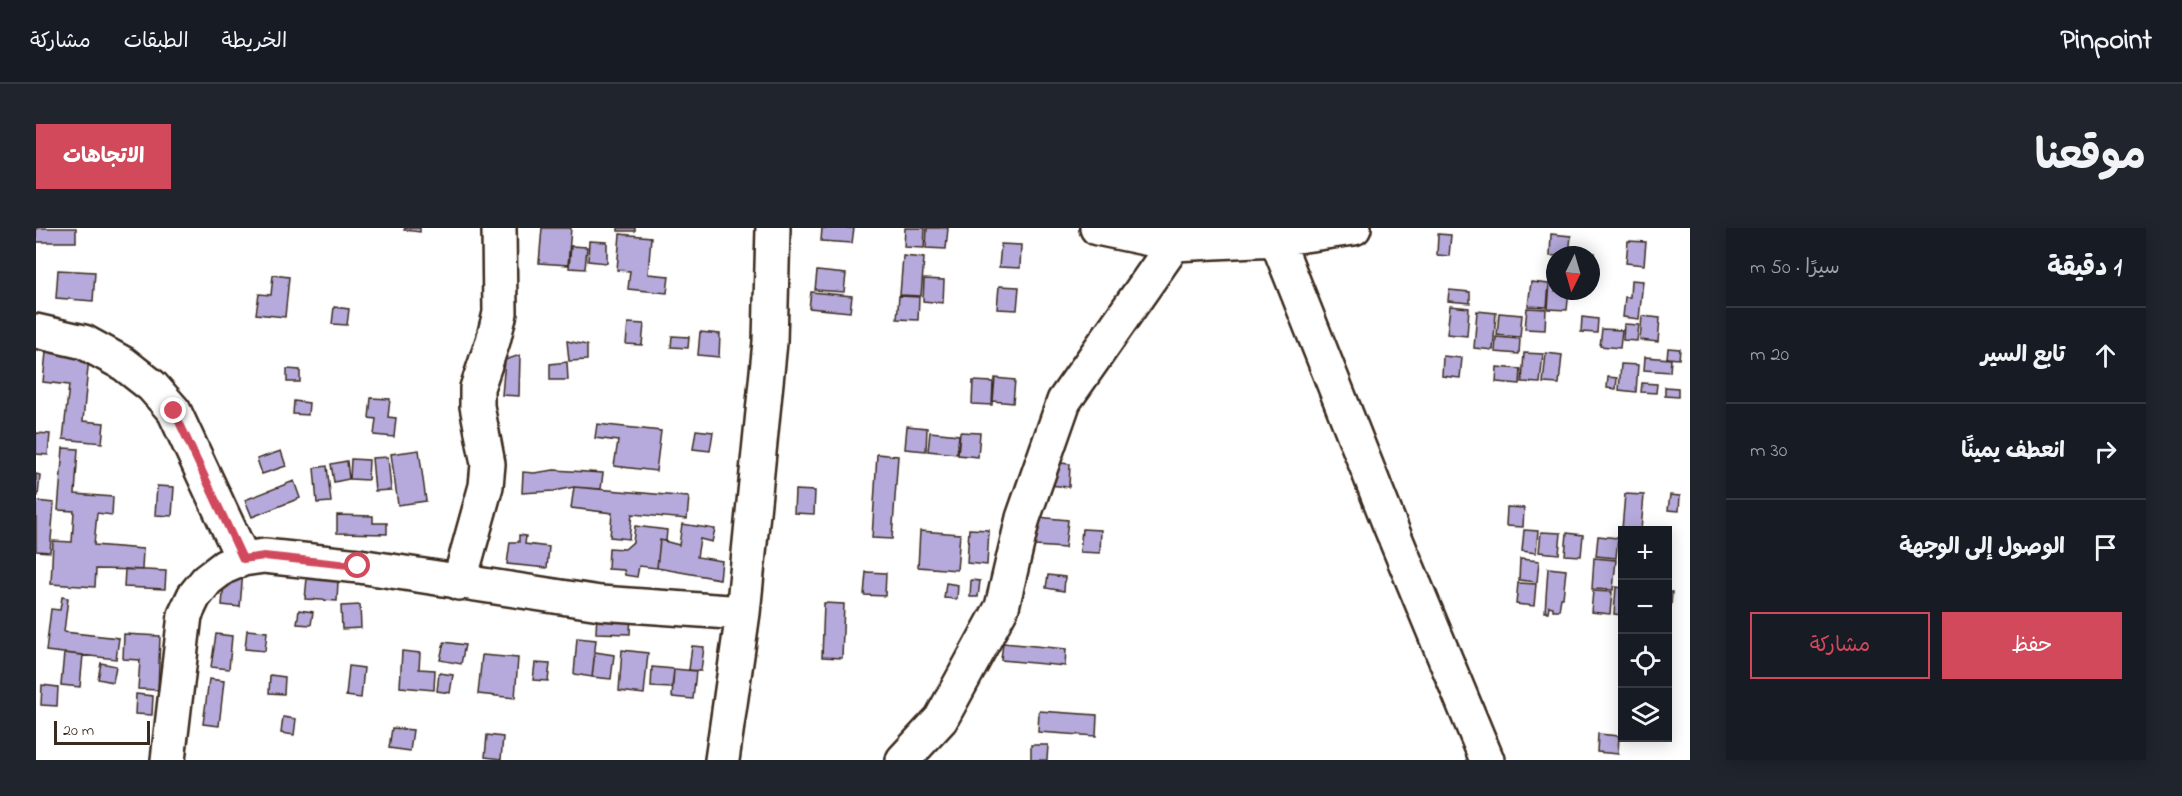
<!DOCTYPE html>
<html lang="ar">
<head>
<meta charset="utf-8">
<style>
	:root { --surface:#171b24; --page:#20242c; --text:#f1f3f6; --muted:#9ea1a6; --line:#363941; --accent:#d1495b }
	body { margin:0; font-family:"Indie Flower","Playpen Sans Arabic",sans-serif; background:var(--page); color:var(--text); direction:rtl }
	.controls { position:absolute; right:18px; bottom:18px; display:grid; overflow:hidden; border-radius:0px; box-shadow:0 3px 15px #0003 }
	.controls button { width:54px; height:54px; display:grid; place-items:center; padding:0; border:0; border-bottom:2px solid var(--line); background:var(--surface); color:var(--text); font:30px sans-serif }
	.compass { position:absolute; left:1510px; top:18px; width:54px; height:54px; border-radius:50%; background:var(--surface); box-shadow:0 3px 15px #0003; rotate:185deg }
	.scale { position:absolute; left:18px; bottom:15px; width:96px; box-sizing:border-box; padding-left:6px; border:3px solid #3b2a1e; border-top:0; font-size:16px; line-height:21px; white-space:nowrap; color:#3b2a1e; -webkit-text-stroke:4px #fff; paint-order:stroke }
	.stop { position:absolute; width:18px; height:18px; margin:-14px; border:4px solid #d1495b; border-radius:50%; background:#fff }
	.stop.end { background:#d1495b; border-color:#fff; box-shadow:0 2px 6px #0008 }
	.list { margin:0; padding:0; list-style:none }
	h2 { display:flex; justify-content:space-between; align-items:center; height:78px; margin:0; padding:0 24px; font-size:26px }
	h2 small { font-size:20px; font-weight:400; color:var(--muted) }
	.list li { display:grid; grid-template-columns:39px 1fr auto; gap:18px; align-items:center; box-sizing:border-box; height:96px; padding:0 24px; border-top:2px solid var(--line) }
	.list b { display:block; font-size:22px; white-space:nowrap }
	.list em { font-size:20px; font-style:normal; color:var(--muted) }
	.actions { display:flex; gap:12px; padding:18px 24px }
	.actions a { flex:1; padding:14px 0; border:2px solid var(--accent); border-radius:0px; text-align:center; font-size:21px; color:var(--accent) }
	.actions .main { background:var(--accent); color:#fff }
	.icon { flex:none; width:33px; height:33px; fill:none; stroke:currentColor; stroke-width:2; stroke-linecap:round; stroke-linejoin:round }
	.map { position:relative; flex:none; width:1654px; height:532px; overflow:hidden; direction:ltr; border-radius:0px }
	header { display:flex; align-items:center; gap:36px; box-sizing:border-box; height:84px; padding:0 30px; background:var(--surface); border-bottom:2px solid var(--line) }
	header strong { font-size:28px }
	nav { display:flex; gap:33px; margin-inline-start:auto; font-size:21px }
	.intro { display:flex; align-items:center; justify-content:space-between; box-sizing:border-box; height:144px; padding:0 36px }
	h1 { margin:0; font-size:42px }
	.button { padding:15px 27px; border-radius:0px; background:var(--accent); color:#fff; font-size:21px; font-weight:700 }
	main { display:flex; gap:36px; padding:0 36px }
	aside { flex:1; background:var(--surface); border-radius:0px; box-shadow:0 3px 15px #0003 }
	.map>svg:first-child { display:block }
	.building { fill:#b5aadb; stroke:#3b2a1e; stroke-width:1.5 }
	.lines { fill:none; stroke-linecap:round; stroke-linejoin:round }
	.minor-casing { stroke:#3b2a1e; stroke-width:38 }
	.minor { stroke:#fff; stroke-width:33 }
	.route { stroke:#d1495b; stroke-width:8 }
</style>
</head>
<body>
<header>
<strong>Pinpoint</strong>
<nav><a>الخريطة</a><a>الطبقات</a><a>مشاركة</a></nav>
</header>
<div class="intro"><h1>موقعنا</h1><a class="button">الاتجاهات</a></div>
<main>
<aside>
<h2>1 دقيقة<small>سيرًا · 50 m</small></h2>
<ul class="list">
<li><svg class="icon" aria-label="ahead" viewBox="0 0 24 24"><path d="M12 20V5M6 11l6-6 6 6"/></svg><div><b>تابع السير</b></div><em>20 m</em></li>
<li><svg class="icon" aria-label="right" viewBox="0 0 24 24"><path d="M7 20v-9h11M14 6l5 5-5 5"/></svg><div><b>انعطف يمينًا</b></div><em>30 m</em></li>
<li><svg class="icon" aria-label="arrive" viewBox="0 0 24 24"><path d="M6 21V4h12l-3 4 3 4H6"/></svg><div><b>الوصول إلى الوجهة</b></div></li>
</ul>
<div class="actions"><a class="main">حفظ</a><a>مشاركة</a></div>
</aside>
<div class="map">
<svg width="1654" height="532" viewBox="0 0 1654 532">
	<rect width="100%" height="100%" fill="#fff"/>
	<filter id="ink" filterUnits="userSpaceOnUse"><feTurbulence type="fractalNoise" baseFrequency=".0167" numOctaves="2"/><feDisplacementMap in="SourceGraphic" scale="12" xChannelSelector="R" yChannelSelector="G"/><feConvolveMatrix kernelMatrix="1 2 1 2 8 2 1 2 1" color-interpolation-filters="sRGB"/></filter>
	<g filter="url(#ink)">
		<path class="building" d="M0 0H40V14H0Z
			M369 0H384V4L368 2Z
			M506 0H535L532 37 503 35Z
			M582 0H599V3H582Z
			M786 0H818L816 15 785 13Z
			M869 0H889L888 20 868 19Z
			M891 0H912L910 21 890 20Z
			M584 6 615 9 612 46 633 48 631 65 592 61 594 43 581 42Z
			M1402 6 1415 7 1413 28 1401 27Z
			M1515 6 1535 8 1533 27 1514 28Z
			M553 13 571 14V35L552 33Z
			M1592 13 1610 14 1608 37 1590 35Z
			M965 16 985 17 984 40 963 39Z
			M535 18 551 19 549 41 533 40Z
			M1544 23 1559 25 1557 56 1555 55V27H1544Z
			M867 28 888 30 885 68 864 67Z
			M22 42 59 44 57 73 20 70Z
			M781 43 810 46 808 64 779 62Z
			M237 47 253 49 249 89 220 86 223 66 235 67Z
			M888 51 908 52 907 75 887 73Z
			M1595 52 1607 53 1603 91 1587 89 1589 69H1594Z
			M1495 54 1513 56 1511 79 1492 78Z
			M1514 54H1519V63H1533L1531 82 1512 81Z
			M963 58 983 59 981 82 961 81Z
			M1413 62 1434 64V75L1412 73Z
			M775 64 816 68 814 84 773 80Z
			M863 68 883 69 882 92 861 91Z
			M1414 78 1433 80 1431 108 1411 106Z
			M298 79 313 81 311 97 296 96Z
			M1491 80 1510 81 1509 102 1489 101Z
			M1441 83 1460 85 1457 122 1438 120Z
			M1463 85 1486 87 1484 109 1461 107Z
			M1606 88 1624 90 1622 114 1604 112Z
			M1546 89 1562 91 1561 105 1545 104Z
			M592 95 608 96 606 117 590 116Z
			M1588 96 1603 97 1601 113 1587 112Z
			M1566 101 1586 102 1584 120 1564 118Z
			M664 104 684 106 683 129 662 127Z
			M636 108 653 109 652 120 635 119Z
			M1460 109 1484 111 1483 126 1459 124Z
			M531 113 551 117V132L533 133Z
			M11 114 54 118 47 193 68 195 66 215 27 211 33 157 7 154Z
			M1632 120 1644 121 1643 131 1631 130Z
			M1488 125 1507 126 1504 155 1486 154Z
			M1510 125 1526 127 1523 156 1507 155Z
			M484 127 483 168 466 167 469 132Z
			M1407 128 1426 130 1424 150 1406 148Z
			M1609 129 1635 131 1634 144 1608 142Z
			M531 134 532 152H514V136Z
			M1585 136 1602 137 1600 164 1583 162Z
			M1461 139 1485 141 1484 156 1460 154Z
			M251 141 264 142V154H251Z
			M1572 149 1581 150 1580 161 1571 160Z
			M959 150 979 152 977 175 957 173Z
			M937 153 957 154 956 177 936 176Z
			M1606 155 1621 156 1620 165 1605 164Z
			M1629 159 1642 160V169L1629 168Z
			M335 170 354 171 352 189 360 190 358 209 338 207 340 191 333 190Z
			M258 173 273 175 272 187 257 186Z
			M561 196 625 203 620 243 578 238 582 213 559 210Z
			M871 198 891 200 890 223 869 221Z
			M660 202 677 204 674 223 657 221Z
			M894 204 923 207 921 226 892 223Z
			M924 204 944 205 942 229 922 227Z
			M0 205 14 206 12 227 0 226Z
			M27 220 42 221 39 266 77 269 76 287 61 285 58 317 107 321 106 342 60 341 59 359 15 356 17 313 36 314 38 283 22 282Z
			M383 222 390 273 362 277 355 226Z
			M245 223 250 238 226 246 221 231Z
			M841 226 862 228 856 311 836 310Z
			M352 229 355 262 339 263 336 230Z
			M315 231 333 232 332 252 314 251Z
			M311 233 313 251 298 254 295 236Z
			M1014 234 1034 236 1033 259 1012 257Z
			M291 238 295 274 281 275 278 240Z
			M518 242 567 245 565 261 538 259 518 263 486 265 487 244 498 245Z
			M0 246 4 247 2 268H0Z
			M258 253 264 270 216 289 209 272Z
			M121 258 138 259 136 288 119 287Z
			M538 259 653 269 651 291 596 286 593 311 574 309 576 285 535 280Z
			M759 262 779 263 778 286 758 285Z
			M1589 266 1608 267 1605 302 1586 301Z
			M1634 267 1644 268 1643 283 1632 282Z
			M0 273 18 275 14 324 0 323Z
			M1471 279 1488 280 1487 299 1470 298Z
			M301 287 337 288V295H351V306L301 305Z
			M1001 289 1032 292 1029 320 999 318Z
			M646 296 679 301 676 314 664 311 661 329 686 333 684 351 621 340 624 312 643 317Z
			M599 298 631 302 630 313 624 312 621 340 603 338 601 349 589 347 588 342 572 341 573 320 589 321 597 314Z
			M933 301 953 302 951 337 931 335Z
			M1046 301 1065 302 1064 325 1044 324Z
			M1488 302 1502 303 1500 325 1486 323Z
			M884 303 924 306 921 342 882 339Z
			M1505 304 1525 305 1523 326 1503 324Z
			M1531 305 1547 307 1545 328 1529 327Z
			M483 307 490 308 489 316 513 319 511 340 471 336 474 314H483Z
			M1562 308 1582 310 1580 330 1560 328Z
			M1558 330 1580 332 1577 362 1556 361Z
			M1484 331 1503 333 1501 354 1483 352Z
			M1512 340 1530 342 1527 370H1525L1523 382H1517V379L1513 378 1512 384H1509Z
			M89 341 130 343 129 361 88 359Z
			M189 342 207 343 204 379 186 377Z
			M830 344 850 345 849 368 828 367Z
			M1012 347 1029 349 1028 363 1010 360Z
			M271 350 302 353 301 373 269 371Z
			M935 352 944 353 942 369H934Z
			M910 355 922 357 921 371 908 370Z
			M1482 355 1500 356 1498 378 1480 376Z
			M1580 359 1586 360V387L1578 386Z
			M1557 363 1576 364 1574 386 1555 384Z
			M1632 364H1636L1635 378H1632Z
			M26 369 32 370 28 404 83 410 80 431 10 423 15 381 24 382Z
			M788 375 808 376 806 430 786 429Z
			M324 377 325 400 306 401 305 378Z
			M263 382 277 384 275 397 261 396Z
			M561 384 595 385 594 406 560 405Z
			M211 402 231 404 229 423 209 421Z
			M88 406 124 408 122 462 102 461 104 432 87 431Z
			M180 406 196 408 193 441 175 439Z
			M541 410 560 412 556 449 538 446Z
			M408 414 429 417 425 436 404 432Z
			M967 415 1030 421 1029 438 965 432Z
			M656 418 668 419 665 443 653 442Z
			M586 422 612 425 608 466 583 463Z
			M366 423 384 425 383 441 399 442 398 462 364 459Z
			M559 424 578 427 575 451 556 449Z
			M28 425 47 427 44 459 25 457Z
			M446 427 482 430 479 470 442 466Z
			M65 435 80 438 77 454 62 451Z
			M499 435 514 436 512 453 497 452Z
			M313 438 328 440 325 470 310 468Z
			M616 439 638 441 636 460 615 459Z
			M638 441 660 443 657 471 636 469Z
			M403 445 417 447 414 465 401 463Z
			M234 447 249 449 248 466 233 465Z
			M173 451 188 453 183 498 167 496Z
			M6 457 22 459 21 478 5 477Z
			M100 466 117 468 116 487 99 486Z
			M1003 483 1061 487 1060 508 1002 504Z
			M247 489 260 491 258 507 245 505Z
			M356 500 377 502 374 523 353 520Z
			M1562 506 1583 508 1582 526 1561 524Z
			M451 507 467 509 465 531 449 529Z
			M995 517H1012L1011 532H995Z"/>
		<g class="lines">
			<defs>
				<path id="minor" d="M1061 0 1138 16 1240 11 1318 0
					M1236 0 1353 295 1451 532
					M0 103 48 114 88 136 116 158 138 183 207 331
					M423 355 450 258 452 236 441 178V160L457 113 464 85 463 0
					M132 532 149 387 158 368 171 352 188 339 207 331 228 328 323 338 564 375 707 385
					M686 532 707 385 734 114 737 0
					M867 532 905 491 966 379 987 290 1028 173 1138 16 1152 0"/>
			</defs>
			<use href="#minor" class="minor-casing"/>
			<use href="#minor" class="minor"/>
		</g>
	</g>
	<g class="lines" filter="url(#ink)">
		<path class="route" d="M138 183 207 331 228 328 322 338"/>
	</g>
</svg>
<div class="controls">
<button>+</button>
<button>−</button>
<button><svg class="icon" aria-label="locate" viewBox="0 0 24 24"><circle cx="12" cy="12" r="6"/><path d="M12 2v4M12 18v4M2 12h4M18 12h4"/></svg></button>
<button><svg class="icon" aria-label="layers" viewBox="0 0 24 24"><path d="M12 4l9 5-9 5-9-5zM3 14l9 5 9-5"/></svg></button>
</div>
<svg class="compass" viewBox="-18 -18 36 36"><path d="M0-13l5 13h-10z" fill="#e53935"/><path d="M0 13l5-13h-10z" fill="#9ea1a6"/></svg>
<div class="scale">20 m</div>
<div class="stop" style="left:322px;top:338px"></div>
<div class="stop end" style="left:138px;top:183px"></div>
</div>
</main>
</body>
</html>
